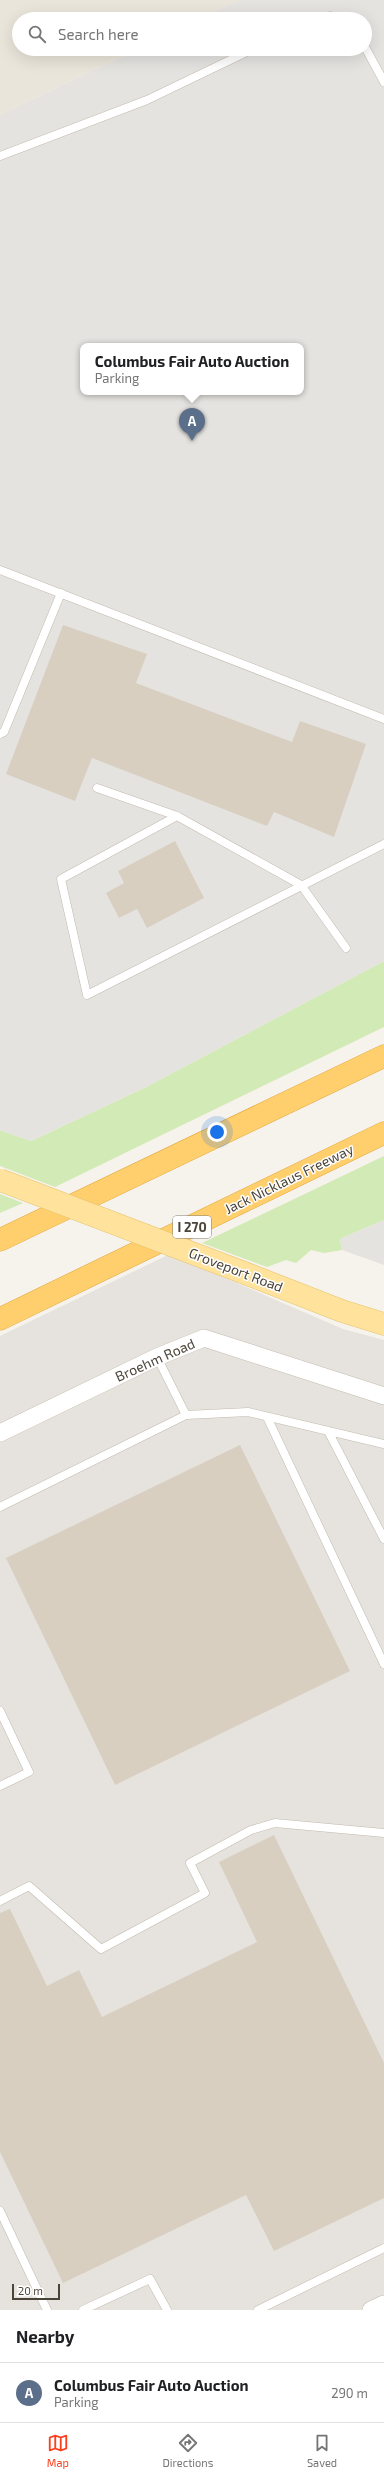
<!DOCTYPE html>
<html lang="en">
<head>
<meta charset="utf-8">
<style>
	:root { --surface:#fff; --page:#f2f2f2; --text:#202124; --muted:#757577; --line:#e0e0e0; --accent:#fc3f1d }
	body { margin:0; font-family:"Exo 2",sans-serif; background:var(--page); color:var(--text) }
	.scale { position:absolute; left:12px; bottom:10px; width:48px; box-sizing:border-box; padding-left:4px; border:2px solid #4b4439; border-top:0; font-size:11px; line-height:14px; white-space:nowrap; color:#4b4439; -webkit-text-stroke:3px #fff; paint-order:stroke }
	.you { position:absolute; left:217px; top:1132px; width:14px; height:14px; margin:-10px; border:3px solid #fff; border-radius:50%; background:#1a73e8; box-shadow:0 0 0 6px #1a73e833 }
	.badge { display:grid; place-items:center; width:26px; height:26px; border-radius:50%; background:var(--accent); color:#fff; font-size:13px; font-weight:700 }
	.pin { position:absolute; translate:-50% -33px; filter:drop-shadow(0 1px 2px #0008) }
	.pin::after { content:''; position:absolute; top:21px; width:14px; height:12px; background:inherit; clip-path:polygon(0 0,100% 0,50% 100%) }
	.popup { position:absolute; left:80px; top:343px; width:224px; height:52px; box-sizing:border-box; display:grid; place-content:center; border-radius:8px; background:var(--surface); filter:drop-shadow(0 1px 3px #0005); font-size:13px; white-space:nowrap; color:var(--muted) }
	.popup b { font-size:15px; color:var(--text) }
	.popup::after { content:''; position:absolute; left:50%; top:100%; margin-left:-8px; border:8px solid transparent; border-top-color:var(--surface) }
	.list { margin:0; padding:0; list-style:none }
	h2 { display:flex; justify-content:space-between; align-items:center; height:52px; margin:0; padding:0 16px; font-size:17px }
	h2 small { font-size:13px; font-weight:400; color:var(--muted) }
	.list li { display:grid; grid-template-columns:26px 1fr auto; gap:12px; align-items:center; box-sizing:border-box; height:60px; padding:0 16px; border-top:1px solid var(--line) }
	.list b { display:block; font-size:15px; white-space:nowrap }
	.list p { margin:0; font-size:13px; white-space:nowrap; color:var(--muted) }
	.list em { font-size:13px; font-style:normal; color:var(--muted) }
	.icon { flex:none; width:22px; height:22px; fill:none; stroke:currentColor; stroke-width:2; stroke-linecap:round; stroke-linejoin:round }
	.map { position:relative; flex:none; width:384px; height:2310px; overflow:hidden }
	.search { position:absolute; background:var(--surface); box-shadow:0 4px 16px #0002; left:12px; right:12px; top:12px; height:44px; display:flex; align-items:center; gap:10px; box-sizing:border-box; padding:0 14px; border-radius:22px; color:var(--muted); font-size:15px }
	.sheet { height:112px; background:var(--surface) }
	nav { display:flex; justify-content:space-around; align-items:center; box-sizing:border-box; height:56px; border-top:1px solid var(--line); background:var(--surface); font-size:11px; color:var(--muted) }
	nav a { display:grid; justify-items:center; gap:2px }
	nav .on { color:var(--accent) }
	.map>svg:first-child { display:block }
	.residential { fill:#eae5da }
	.industrial { fill:#e6e2dd }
	.green { fill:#d2eab5 }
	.parking { fill:#e5e3e0; fill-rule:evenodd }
	.building { fill:#d8cfc1 }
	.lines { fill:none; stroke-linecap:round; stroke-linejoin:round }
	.lane-casing { stroke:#c2bbae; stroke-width:9 }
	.street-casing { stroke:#c2bbae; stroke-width:18 }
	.primary-casing { stroke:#e6c16a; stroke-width:23 }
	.highway-casing { stroke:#e0a43c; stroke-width:23 }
	.lane { stroke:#fff; stroke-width:8 }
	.street { stroke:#fff; stroke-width:17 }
	.primary { stroke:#ffe39c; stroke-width:22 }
	.highway { stroke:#ffcf6e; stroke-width:22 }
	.primary-bridge-casing { stroke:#e6c16a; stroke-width:23; stroke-linecap:butt }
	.primary-bridge { stroke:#ffe39c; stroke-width:22 }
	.labels { text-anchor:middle; stroke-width:3; stroke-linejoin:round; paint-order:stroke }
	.shield { fill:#fff; stroke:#817c74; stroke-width:1 }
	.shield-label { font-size:13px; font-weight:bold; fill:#4b4439 }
	.street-label { font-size:14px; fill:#4b4439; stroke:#fff }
</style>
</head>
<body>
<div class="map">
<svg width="384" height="2310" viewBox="0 0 384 2310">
	<rect width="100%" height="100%" fill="#f6f3ec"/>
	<path class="residential" d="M0 0H239L200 19H19V49H137L0 115Z"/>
	<path class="industrial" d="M170 1254 343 1329 384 1340V2310H0V1336Z"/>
	<path class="green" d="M384 961V1027L55 1187 0 1166V1130L31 1141 146 1087Z
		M384 1156V1220L340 1239 342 1250 324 1253 311 1250 296 1263 286 1260 267 1267 202 1243Z
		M0 1194 23 1203 0 1213Z"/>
	<path class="parking" d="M239 0H384V961L146 1087 31 1141 0 1130V115L137 49H365V19H200ZM83 346H301V392H83Z
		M384 1220V1265L342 1250 340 1239Z"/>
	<path class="building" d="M63 625 147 654 136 683 292 742 300 721 366 744 334 837 274 812 267 826 92 758 75 801 6 774Z
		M175 841 204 898 147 928 137 909 119 918 106 893 124 883 118 871Z
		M240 1445 350 1671 115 1785 6 1558Z
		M274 1835 384 2063V2198L274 2251 246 2195 63 2283 0 2152V1913L10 1909 47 1986 79 1970 102 2017 257 1942 219 1862Z"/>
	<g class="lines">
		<defs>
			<path id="lane" d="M323 19 330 16 346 19
				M365 47 384 82
				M0 156 147 100 253 49
				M0 570 384 719
				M0 734 4 732 61 593
				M97 788 177 816 301 885 346 948
				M177 816 61 879 87 995 384 844
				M157 1357 186 1415
				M267 1417 384 1664
				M328 1431 384 1539
				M0 1507 186 1415 248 1412 384 1444
				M0 1711 29 1772 0 1786
				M0 1901 29 1886 101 1949 205 1893 190 1863 251 1830 275 1823 384 1833
				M0 2211 47 2310
				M83 2310 150 2279 167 2310
				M258 2310 384 2248"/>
			<path id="street" d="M0 1433 157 1357 204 1338 384 1396
				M371 2310 384 2304"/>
			<path id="primary" d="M242 1272 342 1311 384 1324"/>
			<path id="highway" d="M0 1240 384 1056
				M0 1319 384 1133"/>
		</defs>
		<use href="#lane" class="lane-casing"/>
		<use href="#street" class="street-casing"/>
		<use href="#primary" class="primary-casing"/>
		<use href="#highway" class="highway-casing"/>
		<use href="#lane" class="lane"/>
		<use href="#street" class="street"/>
		<use href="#primary" class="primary"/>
		<use href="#highway" class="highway"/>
		<defs>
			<path id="primary-bridge" d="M0 1180 242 1272"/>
		</defs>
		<use href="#primary-bridge" class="primary-bridge-casing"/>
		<use href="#primary-bridge" class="primary-bridge"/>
	</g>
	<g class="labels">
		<rect class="shield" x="173" y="1216" width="38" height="22" rx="3"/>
		<g class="shield-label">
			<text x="192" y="1232">I 270</text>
		</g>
		<g class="street-label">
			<text transform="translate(289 1179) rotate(-26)" y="5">Jack Nicklaus Freeway</text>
			<text transform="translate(236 1270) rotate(21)" y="5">Groveport Road</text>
			<text transform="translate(155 1360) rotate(-24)" y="5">Broehm Road</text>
		</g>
	</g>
</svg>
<div class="scale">20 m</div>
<div class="you"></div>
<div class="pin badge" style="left:192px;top:441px;background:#5c6f8a">A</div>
<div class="popup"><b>Columbus Fair Auto Auction</b>Parking</div>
<div class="search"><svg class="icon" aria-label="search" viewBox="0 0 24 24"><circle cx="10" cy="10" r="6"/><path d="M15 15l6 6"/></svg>Search here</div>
</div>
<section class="sheet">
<h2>Nearby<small></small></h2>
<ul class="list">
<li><span class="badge" style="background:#5c6f8a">A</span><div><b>Columbus Fair Auto Auction</b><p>Parking</p></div><em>290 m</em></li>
</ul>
</section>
<nav>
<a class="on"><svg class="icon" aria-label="map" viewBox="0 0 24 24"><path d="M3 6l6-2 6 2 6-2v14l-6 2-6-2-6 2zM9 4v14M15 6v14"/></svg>Map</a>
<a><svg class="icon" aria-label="directions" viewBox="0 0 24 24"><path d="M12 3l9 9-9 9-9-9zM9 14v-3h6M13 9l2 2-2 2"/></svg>Directions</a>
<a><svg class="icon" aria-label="saved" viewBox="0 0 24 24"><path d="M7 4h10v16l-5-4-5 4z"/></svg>Saved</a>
</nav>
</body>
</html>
